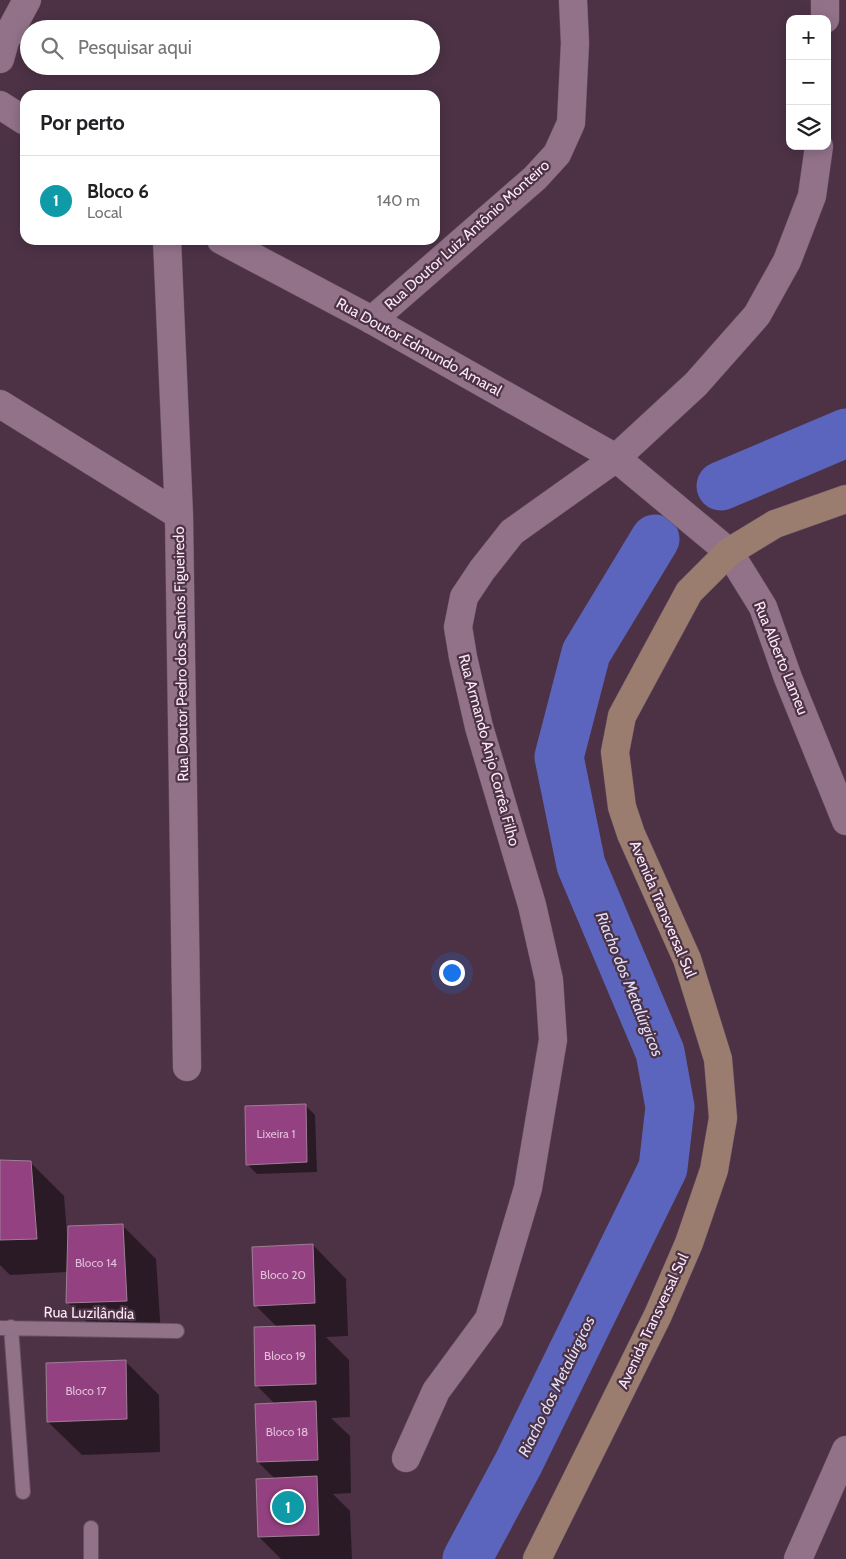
<!DOCTYPE html>
<html lang="pt">
<head>
<meta charset="utf-8">
<style>
	:root { --surface:#fff; --page:#f2f2f2; --text:#202124; --muted:#757577; --line:#e0e0e0; --accent:#1a73e8 }
	body { margin:0; font-family:Cabin,sans-serif; background:var(--page); color:var(--text) }
	.controls { position:absolute; right:15px; top:15px; display:grid; overflow:hidden; border-radius:10px; box-shadow:0 2px 12px #0003 }
	.controls button { width:45px; height:45px; display:grid; place-items:center; padding:0; border:0; border-bottom:1px solid var(--line); background:var(--surface); color:var(--text); font:25px sans-serif }
	.you { position:absolute; left:451px; top:972px; width:18px; height:18px; margin:-12px; border:4px solid #fff; border-radius:50%; background:#1a73e8; box-shadow:0 0 0 8px #1a73e833 }
	.badge { display:grid; place-items:center; width:32px; height:32px; border-radius:50%; background:var(--accent); color:#fff; font-size:16px; font-weight:700 }
	.pin { position:absolute; translate:-50% -50%; border:2px solid #fff; box-shadow:0 1px 5px #0006 }
	.list { margin:0; padding:0; list-style:none }
	h2 { display:flex; justify-content:space-between; align-items:center; height:65px; margin:0; padding:0 20px; font-size:21px }
	h2 small { font-size:16px; font-weight:400; color:var(--muted) }
	.list li { display:grid; grid-template-columns:32px 1fr auto; gap:15px; align-items:center; box-sizing:border-box; height:90px; padding:0 20px; border-top:1px solid var(--line) }
	.list b { display:block; font-size:19px; white-space:nowrap }
	.list p { margin:0; font-size:16px; white-space:nowrap; color:var(--muted) }
	.list em { font-size:16px; font-style:normal; color:var(--muted) }
	.icon { flex:none; width:28px; height:28px; fill:none; stroke:currentColor; stroke-width:2; stroke-linecap:round; stroke-linejoin:round }
	.map { position:relative; flex:none; width:846px; height:1559px; overflow:hidden }
	.search { position:absolute; background:var(--surface); box-shadow:0 2px 12px #0003; left:20px; top:20px; width:420px; height:55px; display:flex; align-items:center; gap:12px; box-sizing:border-box; padding:0 18px; border-radius:28px; color:var(--muted); font-size:19px }
	.panel { position:absolute; background:var(--surface); box-shadow:0 2px 12px #0003; left:20px; top:90px; width:420px; height:155px; border-radius:15px }
	.map>svg:first-child { display:block }
	.shadow { fill:#0007 }
	.lines { fill:none; stroke-linecap:round; stroke-linejoin:round }
	.river { stroke:#5c65bd; stroke-width:49 }
	.building { fill:#934181; stroke:#9f7e96 }
	.service-casing { stroke:#664f61; stroke-width:16 }
	.minor-casing { stroke:#664f61; stroke-width:29 }
	.tertiary-casing { stroke:#664f61; stroke-width:29 }
	.secondary-casing { stroke:#664f61; stroke-width:29 }
	.service { stroke:#927289; stroke-width:14 }
	.minor { stroke:#927289; stroke-width:28 }
	.tertiary { stroke:#927289; stroke-width:28 }
	.secondary { stroke:#9a7d6f; stroke-width:28 }
	.labels { text-anchor:middle; stroke-width:4.5; stroke-linejoin:round; paint-order:stroke }
	.number-label { font-size:12px; fill:#e1bfd9 }
	.street-label { font-size:15px; fill:#fbe9f6; stroke:#4d3246 }
	.water-label { font-size:16px; font-style:italic; fill:#dadff7; stroke:#4d3246 }
</style>
</head>
<body>
<div class="map">
<svg width="846" height="1559" viewBox="0 0 846 1559">
	<rect width="100%" height="100%" fill="#4d3246"/>
	<path class="shadow" d="M305 1105 315 1115 317 1172 257 1174 247 1164Z
		M0 1162H30L64 1196 67 1234 122 1225 156 1259 161 1334 101 1336 68 1303V1272L10 1275 0 1265Z
		M313 1245 346 1279 348 1336 326 1337 349 1360 350 1417 331 1418 350 1436 351 1493 333 1494 350 1511 352 1559H281L259 1537 275 1479 258 1462 257 1405 275 1404 257 1386 278 1328 255 1305Z
		M125 1361 159 1395 160 1452 82 1455 48 1422Z"/>
	<g class="lines">
		<path class="river" d="M721 486 846 433
			M467 1559 518 1464 663 1168 670 1107 660 1052 581 865 559 757 586 653 655 539"/>
	</g>
	<path class="building" d="M306 1104 307 1162 246 1165 245 1106Z
		M0 1160 31 1161 37 1239 0 1240Z
		M123 1224 127 1301 66 1303 68 1226Z
		M313 1244 315 1303 254 1306 252 1247Z
		M315 1325 316 1384 255 1386 254 1327Z
		M126 1360 127 1419 47 1422 46 1363Z
		M316 1401 318 1460 257 1462 255 1404Z
		M317 1476 319 1535 258 1537 256 1479Z"/>
	<g class="lines">
		<defs>
			<path id="service" d="M11 1327 23 1492
				M0 1328 177 1331
				M91 1528V1559"/>
			<path id="minor" d="M825 19V0
				M0 59 5 41 27 0
				M167 240 179 515 187 1067
				M372 320 535 178 557 154 571 123 575 43 573 0
				M0 404 179 515
				M729 552 763 607 788 678 846 821
				M406 1458 436 1391 489 1319 528 1188 553 1040 549 980 532 905 479 727 463 657 458 627 464 597 482 570 512 532 616 458 696 384 757 315 787 261 812 196 819 146
				M798 1559 846 1450"/>
			<path id="tertiary" d="M0 105 25 121
				M221 240 372 320 616 458 729 552"/>
			<path id="secondary" d="M537 1559 658 1315 689 1243 714 1170 723 1118 718 1059 687 959 631 834 622 807 615 752 622 716 689 592 729 552 775 524 846 499"/>
		</defs>
		<use href="#service" class="service-casing"/>
		<use href="#minor" class="minor-casing"/>
		<use href="#tertiary" class="tertiary-casing"/>
		<use href="#secondary" class="secondary-casing"/>
		<use href="#service" class="service"/>
		<use href="#minor" class="minor"/>
		<use href="#tertiary" class="tertiary"/>
		<use href="#secondary" class="secondary"/>
	</g>
	<g class="labels">
		<g class="number-label">
			<text x="276" y="1138">Lixeira 1</text>
			<text x="96" y="1267">Bloco 14</text>
			<text x="283" y="1279">Bloco 20</text>
			<text x="285" y="1360">Bloco 19</text>
			<text x="86" y="1395">Bloco 17</text>
			<text x="287" y="1436">Bloco 18</text>
		</g>
		<g class="street-label">
			<text transform="translate(467 235) rotate(-42)" y="5">Rua Doutor Luiz Antônio Monteiro</text>
			<text transform="translate(419 347) rotate(29)" y="5">Rua Doutor Edmundo Amaral</text>
			<text transform="translate(181 654) rotate(-91)" y="5">Rua Doutor Pedro dos Santos Figueiredo</text>
			<text transform="translate(781 658) rotate(68)" y="5">Rua Alberto Lameu</text>
			<text transform="translate(489 750) rotate(75)" y="5">Rua Armando Anjo Corrêa Filho</text>
			<text transform="translate(663 909) rotate(67)" y="5">Avenida Transversal Sul</text>
			<text transform="translate(89 1313) rotate(1)" y="5">Rua Luzilândia</text>
			<text transform="translate(653 1321) rotate(-65)" y="5">Avenida Transversal Sul</text>
		</g>
		<g class="water-label">
			<text transform="translate(630 984) rotate(68)" y="6">Riacho dos Metalúrgicos</text>
			<text transform="translate(556 1386) rotate(-64)" y="6">Riacho dos Metalúrgicos</text>
		</g>
	</g>
</svg>
<div class="controls">
<button>+</button>
<button>−</button>
<button><svg class="icon" aria-label="layers" viewBox="0 0 24 24"><path d="M12 4l9 5-9 5-9-5zM3 14l9 5 9-5"/></svg></button>
</div>
<div class="you"></div>
<div class="pin badge" style="left:288px;top:1507px;background:#0f9aa8">1</div>
<div class="search"><svg class="icon" aria-label="search" viewBox="0 0 24 24"><circle cx="10" cy="10" r="6"/><path d="M15 15l6 6"/></svg>Pesquisar aqui</div>
<section class="panel">
<h2>Por perto<small></small></h2>
<ul class="list">
<li><span class="badge" style="background:#0f9aa8">1</span><div><b>Bloco 6</b><p>Local</p></div><em>140 m</em></li>
</ul>
</section>
</div>
</body>
</html>
